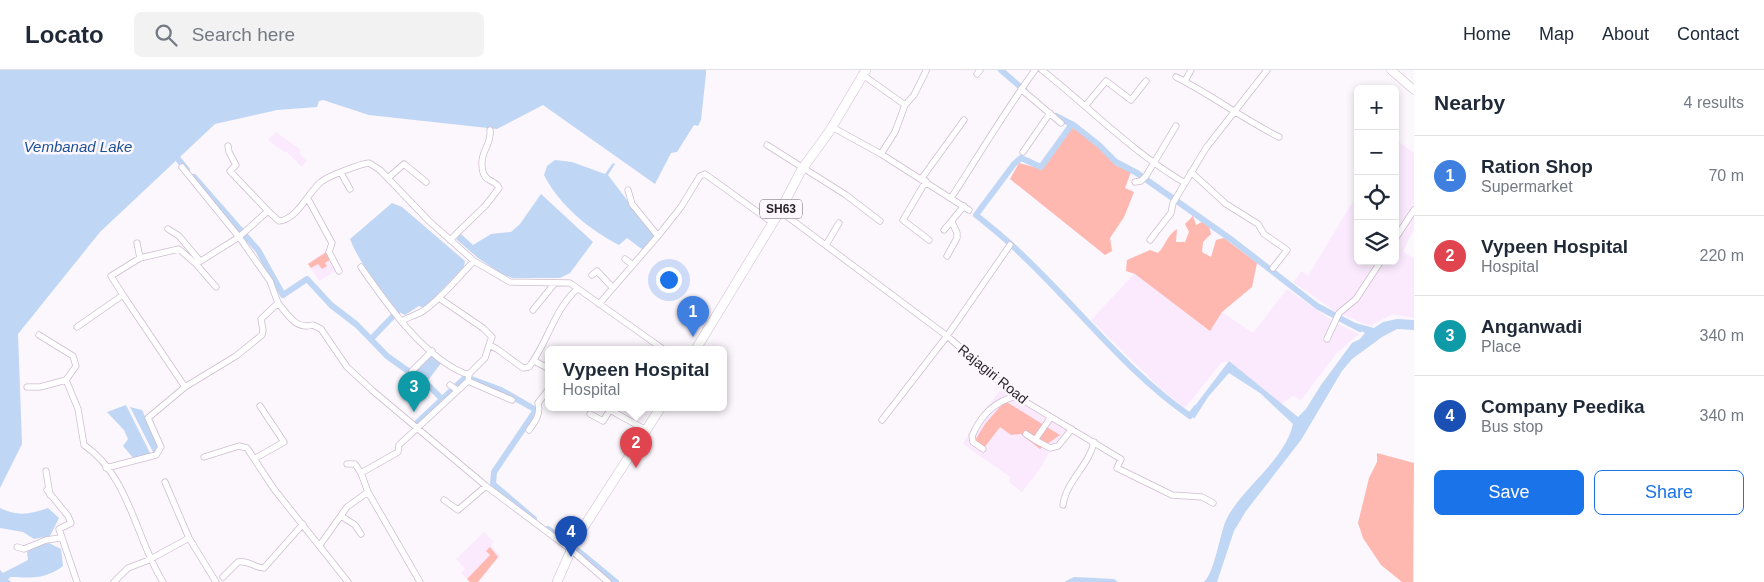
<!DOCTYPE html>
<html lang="en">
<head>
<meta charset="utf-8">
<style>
	:root { --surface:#fff; --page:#f2f2f3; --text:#1f2937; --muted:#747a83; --line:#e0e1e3; --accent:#1a73e8 }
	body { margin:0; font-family:Helvetica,sans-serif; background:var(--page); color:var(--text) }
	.controls { position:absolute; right:15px; top:15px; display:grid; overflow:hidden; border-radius:8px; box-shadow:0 2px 8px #0003 }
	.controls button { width:45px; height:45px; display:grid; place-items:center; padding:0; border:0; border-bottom:1px solid var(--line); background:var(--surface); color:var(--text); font:25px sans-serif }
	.you { position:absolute; left:668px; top:209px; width:18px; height:18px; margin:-12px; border:4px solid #fff; border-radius:50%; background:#1a73e8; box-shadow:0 0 0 8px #1a73e833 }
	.badge { display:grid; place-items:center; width:32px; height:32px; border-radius:50%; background:var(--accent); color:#fff; font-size:16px; font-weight:700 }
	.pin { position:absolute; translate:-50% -41px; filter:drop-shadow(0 1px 2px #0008) }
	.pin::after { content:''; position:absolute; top:26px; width:18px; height:15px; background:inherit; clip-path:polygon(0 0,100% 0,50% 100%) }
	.popup { position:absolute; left:545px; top:276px; width:182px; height:65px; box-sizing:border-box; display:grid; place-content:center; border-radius:8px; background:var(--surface); filter:drop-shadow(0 1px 4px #0005); font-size:16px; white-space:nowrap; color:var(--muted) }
	.popup b { font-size:19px; color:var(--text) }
	.popup::after { content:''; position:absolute; left:50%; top:100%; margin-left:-10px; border:10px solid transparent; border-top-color:var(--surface) }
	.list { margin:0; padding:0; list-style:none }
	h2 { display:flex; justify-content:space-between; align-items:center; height:65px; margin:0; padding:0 20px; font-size:21px }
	h2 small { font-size:16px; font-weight:400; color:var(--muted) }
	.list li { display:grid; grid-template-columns:32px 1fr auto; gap:15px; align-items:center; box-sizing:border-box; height:80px; padding:0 20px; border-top:1px solid var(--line) }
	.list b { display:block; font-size:19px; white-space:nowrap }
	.list p { margin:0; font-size:16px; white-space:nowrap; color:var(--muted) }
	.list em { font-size:16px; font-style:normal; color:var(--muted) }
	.actions { display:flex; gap:10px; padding:15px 20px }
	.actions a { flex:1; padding:11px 0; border:1px solid var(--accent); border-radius:8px; text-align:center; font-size:18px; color:var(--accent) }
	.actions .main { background:var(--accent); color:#fff }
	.icon { flex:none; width:28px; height:28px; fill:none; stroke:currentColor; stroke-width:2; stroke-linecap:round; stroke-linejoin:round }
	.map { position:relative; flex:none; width:1414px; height:512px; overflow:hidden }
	header { display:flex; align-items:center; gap:30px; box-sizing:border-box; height:70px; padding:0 25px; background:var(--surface); border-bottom:1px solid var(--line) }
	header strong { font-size:24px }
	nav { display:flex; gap:28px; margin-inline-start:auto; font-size:18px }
	.search { width:350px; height:45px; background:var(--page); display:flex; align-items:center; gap:12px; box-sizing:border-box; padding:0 18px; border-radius:8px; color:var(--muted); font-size:19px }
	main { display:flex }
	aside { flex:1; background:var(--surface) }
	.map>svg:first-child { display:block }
	.built { fill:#fbeafe }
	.green { fill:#feb8af }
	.water { fill:#bfd6f5 }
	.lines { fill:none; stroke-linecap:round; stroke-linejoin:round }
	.canal { stroke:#bfd6f5; stroke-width:6 }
	.minor-casing { stroke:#cebdd0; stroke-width:7 }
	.secondary-casing { stroke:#cebdd0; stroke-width:9 }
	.primary-casing { stroke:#cebdd0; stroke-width:10 }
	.minor { stroke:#fff; stroke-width:5.5 }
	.secondary { stroke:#fff; stroke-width:8 }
	.primary { stroke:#fff; stroke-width:9 }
	.labels { text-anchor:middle; stroke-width:5; stroke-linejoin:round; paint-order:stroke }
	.shield { fill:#fcf6fd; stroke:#686269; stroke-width:1 }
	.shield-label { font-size:12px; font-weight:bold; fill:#29232a }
	.street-label { font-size:14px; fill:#29232a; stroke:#fcf6fd }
	.water-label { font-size:15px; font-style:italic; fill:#1c5195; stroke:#fcf6fd }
</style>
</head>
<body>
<header>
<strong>Locato</strong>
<div class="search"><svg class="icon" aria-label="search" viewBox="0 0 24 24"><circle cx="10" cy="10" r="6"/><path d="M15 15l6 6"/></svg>Search here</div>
<nav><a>Home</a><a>Map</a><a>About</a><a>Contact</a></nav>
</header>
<main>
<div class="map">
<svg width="1414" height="512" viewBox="0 0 1414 512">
	<rect width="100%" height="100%" fill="#fcf6fd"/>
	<path class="built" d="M276 62 301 80 299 83 307 91 302 97 286 81 284 82 268 70Z
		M1395 69 1414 83V159L1403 182 1414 188V248L1393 244 1370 256 1336 242 1293 212 1302 201 1308 206 1358 123V191H1395Z
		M327 180 338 200 319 211 308 193Z
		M1135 203 1210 260 1222 242 1253 263 1287 219 1336 253 1359 264 1336 284 1301 330 1293 326 1281 334 1229 291 1221 293 1185 338 1161 319 1091 250Z
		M1002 318 1073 362 1062 374 1049 382 1041 397 1022 422 1009 412 1010 407 963 374 979 346Z
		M484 462 494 472 491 476 500 486 478 512H470L461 503 465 499 456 489Z"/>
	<path class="green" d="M1069 56 1087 66 1117 96 1131 102 1125 118 1134 122 1124 147 1110 168 1112 181 1105 185 1010 109 1019 93 1038 98Z
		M1193 146 1196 155 1202 152 1209 156 1211 164 1203 172 1202 182 1211 187 1216 170 1224 168 1257 193 1252 217 1222 242 1210 261 1135 204 1126 201 1127 190 1150 180 1158 183C1166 175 1167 165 1177 159L1176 172H1185L1189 162 1185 154Z
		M328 181 331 189 325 193 327 196 322 199 318 194 311 198 308 194Z
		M1005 331 1060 365 1040 379 1021 364 1011 365 1000 357 984 378 974 372 985 354Z
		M1377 383 1414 393 1413 512H1402L1381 495 1363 468 1358 453 1369 408 1377 392Z
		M490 477 498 487 478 512H470L467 509 490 485 486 481Z"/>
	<path class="water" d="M0 0H706V4L701 50 698 56 694 55 677 82 671 83 655 114 543 35 497 59 369 45 323 30 319 31 317 37 277 40 215 54 100 162 18 264 22 374 0 418Z
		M555 90 572 92 605 104 613 93 615 94 608 105 655 167 643 180 627 168 619 175C590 160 559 135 544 105L547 96Z
		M541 124 593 172 570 203 560 208H513L502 204 478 188 456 169 461 164 473 175 491 164 511 162 520 154Z
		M392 133 402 137 465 191 464 197 424 238 419 236 405 245C389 239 356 186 350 169Z
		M1397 249 1414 250V260L1397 259 1382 267 1352 289 1342 301 1301 370 1246 441 1234 461 1217 512H1204C1215 502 1220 462 1227 448 1244 416 1285 390 1293 354L1260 323 1229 303 1208 327 1194 349 1191 341 1229 291 1298 347 1306 339 1321 315 1352 273 1360 269 1365 263 1344 250 1374 258 1383 252Z
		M434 284 442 292 426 313 413 303Z
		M126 335 151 385 135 390 123 376 128 369 124 360 107 342Z
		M130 337 142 340 159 376 154 384Z
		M0 438C17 447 31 444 48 438L59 448 50 466 34 469 23 462 0 458Z
		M49 473 61 479 63 496C46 509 32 508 11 507L8 509 11 512H0V500L3 503 28 490 27 482 36 476Z
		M1074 507 1114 509 1118 512H1064Z"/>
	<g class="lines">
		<path class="canal" d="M1001 0 1025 21
			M1056 46 1075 56 1099 75 1116 92 1137 103 1232 170 1317 236 1360 259
			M1072 54 1041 97 1021 88 1014 94 976 145C991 157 1006 169 1019 182 1077 236 1125 301 1190 346L1196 338
			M178 89 187 100
			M194 107 258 180 283 225 307 209 331 235 357 255 387 286 428 315 443 330
			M372 268 398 241
			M417 353 466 307 501 320 536 340 494 402 493 414 534 449
			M548 459 576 479 616 512"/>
		<defs>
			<path id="minor" d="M1042 0C1090 38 1132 82 1185 113L1206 78 1267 0
				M977 4 980 0
				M863 5 905 35 914 25 926 1
				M1176 7C1212 25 1243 49 1279 67
				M1185 11 1191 0
				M1021 19 1061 53
				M1086 35 1106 11 1131 30 1146 11
				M832 57 881 84 969 140
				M767 75 846 125 880 151
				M228 76 229 82 236 95 230 101 268 141
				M1023 82 1050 43
				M881 84 895 62 905 35
				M1191 102 1226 134 1258 154 1264 164 1287 180 1273 198
				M341 103 350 119
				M388 108 404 94 426 112
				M922 108 964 50
				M926 111 903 150 929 170
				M1135 112 1141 111 1146 106 1176 56
				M951 128C979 85 1005 41 1035 0
				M308 129 332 173 329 182 339 201
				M780 141 947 266 1016 326 1121 389 1117 398 1172 425 1202 427 1213 433
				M168 159 179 166 200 191
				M944 160 964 136
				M658 166 681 137 700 106 705 104 773 153
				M1395 169 1414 140
				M450 170 486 135 499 118C496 110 485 112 483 102 478 82 492 76 490 60
				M1150 170 1171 143 1173 133 1185 113
				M137 173 140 188
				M826 175 839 153
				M947 186 957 168V163L952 152
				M625 189 633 195
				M196 194 216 217
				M361 197C386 233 426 291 469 305
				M592 205 597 201 613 218
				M123 225 185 317
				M439 228 483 258 492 267 489 275 497 279 523 298 529 297C548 272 553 242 576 220
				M278 233C288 245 296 260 313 255L321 259 347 297 373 321 486 416 570 479 608 512
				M599 234 658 166 632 134 628 120
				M533 240 555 213
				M402 251C408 247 417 245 423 241 442 228 457 208 474 191L510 212 570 213 663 279
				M77 257 123 225 111 206 140 188 179 179 196 194 239 167 182 97
				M39 265 73 286 76 296 66 310
				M1327 269 1339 243 1356 229 1381 191
				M534 291 548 298
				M412 301 432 281
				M468 311 512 330
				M450 315 457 320
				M27 317H40L66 310 78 339 84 375C129 405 136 469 163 512
				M590 344 603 351 610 340 646 360
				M882 350 947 266 1010 175
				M529 360C535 352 541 344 538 333L548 320
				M1026 364 1035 370 1051 347
				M1035 370 1050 378 1058 376 1072 359
				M983 379 973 372 972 366C981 345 994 332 1016 326
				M204 387 239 376 247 378 274 419 348 512
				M254 389 284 372 260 336
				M347 394H355L361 403
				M106 398 156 385 161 377 148 348 185 317 236 286 262 265 263 260 261 249 278 233 270 211 239 167 268 141 279 151C297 150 309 121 321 112 328 106 360 94 369 93L380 100 429 151 474 191
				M46 401 50 425
				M165 412 189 468 216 512
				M47 420 68 446 71 453 59 459 77 512
				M368 422 420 512
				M444 430 458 440 486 416
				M1063 435C1066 411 1089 396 1094 372
				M341 446 355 455 361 464
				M320 475 347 437 368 422 361 403 398 382 399 375 468 311 469 304 485 288 489 275
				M17 477 24 479 46 470 60 468
				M223 507 238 492C250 490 254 498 264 498L303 454
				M114 512 128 498 149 490 189 468"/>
			<path id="secondary" d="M1391 0 1414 20"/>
			<path id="primary" d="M696 279 780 141 802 99 829 62 866 0
				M557 512 576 469 661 337"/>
		</defs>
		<use href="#minor" class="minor-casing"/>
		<use href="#secondary" class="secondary-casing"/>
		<use href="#primary" class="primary-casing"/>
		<use href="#minor" class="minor"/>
		<use href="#secondary" class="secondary"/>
		<use href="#primary" class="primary"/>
	</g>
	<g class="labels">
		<rect class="shield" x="760" y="129.5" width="42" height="19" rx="4"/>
		<g class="shield-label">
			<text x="781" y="143">SH63</text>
		</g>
		<g class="street-label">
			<text transform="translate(993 304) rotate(39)" y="5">Rajagiri Road</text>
		</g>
		<g class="water-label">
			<text x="78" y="82">Vembanad Lake</text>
		</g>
	</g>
</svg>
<div class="controls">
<button>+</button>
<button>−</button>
<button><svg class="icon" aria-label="locate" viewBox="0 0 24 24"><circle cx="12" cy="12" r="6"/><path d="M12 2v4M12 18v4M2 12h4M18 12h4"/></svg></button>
<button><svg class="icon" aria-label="layers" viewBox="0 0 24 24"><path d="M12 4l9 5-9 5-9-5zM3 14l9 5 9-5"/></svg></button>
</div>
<div class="you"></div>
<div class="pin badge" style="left:693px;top:267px;background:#3f7fe0">1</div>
<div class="pin badge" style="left:636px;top:398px;background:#e0444e">2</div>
<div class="popup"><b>Vypeen Hospital</b>Hospital</div>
<div class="pin badge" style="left:414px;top:342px;background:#0f9aa8">3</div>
<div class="pin badge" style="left:571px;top:487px;background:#1a4fb4">4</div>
</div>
<aside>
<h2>Nearby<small>4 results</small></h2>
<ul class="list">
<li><span class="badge" style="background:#3f7fe0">1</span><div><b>Ration Shop</b><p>Supermarket</p></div><em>70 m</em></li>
<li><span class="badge" style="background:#e0444e">2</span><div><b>Vypeen Hospital</b><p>Hospital</p></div><em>220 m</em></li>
<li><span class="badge" style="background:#0f9aa8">3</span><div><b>Anganwadi</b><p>Place</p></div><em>340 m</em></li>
<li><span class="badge" style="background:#1a4fb4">4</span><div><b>Company Peedika</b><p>Bus stop</p></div><em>340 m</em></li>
</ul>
<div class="actions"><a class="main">Save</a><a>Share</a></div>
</aside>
</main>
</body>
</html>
